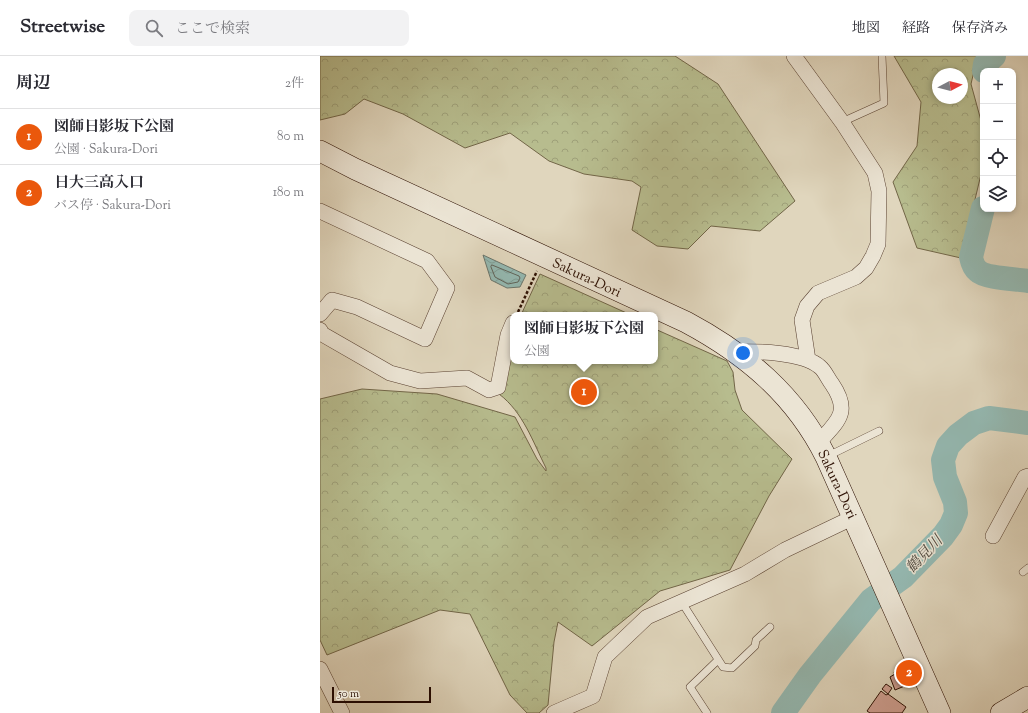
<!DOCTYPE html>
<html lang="ja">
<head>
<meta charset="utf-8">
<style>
	:root { --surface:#fff; --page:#f2f2f3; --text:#2b2b33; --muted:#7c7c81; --line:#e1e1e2; --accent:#ea580c }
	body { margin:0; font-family:"Sorts Mill Goudy","Noto Serif JP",serif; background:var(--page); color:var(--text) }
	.controls { position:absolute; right:12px; top:12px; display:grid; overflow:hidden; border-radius:8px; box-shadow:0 2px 6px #0003 }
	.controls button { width:36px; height:36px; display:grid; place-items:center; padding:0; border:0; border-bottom:1px solid var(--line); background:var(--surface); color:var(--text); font:20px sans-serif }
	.compass { position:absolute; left:612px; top:12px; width:36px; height:36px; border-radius:50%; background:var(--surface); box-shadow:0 2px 6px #0003; rotate:83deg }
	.scale { position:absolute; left:12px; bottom:10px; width:99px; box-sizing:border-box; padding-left:4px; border:2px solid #2c0f02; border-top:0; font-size:11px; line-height:14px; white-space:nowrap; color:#2c0f02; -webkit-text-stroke:3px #ebe4d4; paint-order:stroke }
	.you { position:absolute; left:423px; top:297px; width:14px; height:14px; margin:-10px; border:3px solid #fff; border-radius:50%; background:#1a73e8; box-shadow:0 0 0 6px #1a73e833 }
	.badge { display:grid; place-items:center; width:26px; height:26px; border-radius:50%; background:var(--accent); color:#fff; font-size:13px; font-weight:700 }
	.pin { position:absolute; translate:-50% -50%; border:2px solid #fff; box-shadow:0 1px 4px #0006 }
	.popup { position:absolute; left:190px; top:256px; width:148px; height:52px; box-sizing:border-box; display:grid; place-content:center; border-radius:8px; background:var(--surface); filter:drop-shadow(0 1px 3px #0005); font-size:13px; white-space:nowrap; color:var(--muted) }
	.popup b { font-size:15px; color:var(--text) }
	.popup::after { content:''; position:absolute; left:50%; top:100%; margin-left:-8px; border:8px solid transparent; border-top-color:var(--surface) }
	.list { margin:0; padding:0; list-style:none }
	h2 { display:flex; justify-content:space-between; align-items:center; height:52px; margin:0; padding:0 16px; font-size:17px }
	h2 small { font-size:13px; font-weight:400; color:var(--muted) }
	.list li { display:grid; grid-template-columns:26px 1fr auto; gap:12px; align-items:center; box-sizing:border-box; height:56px; padding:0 16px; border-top:1px solid var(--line) }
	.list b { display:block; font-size:15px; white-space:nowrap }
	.list p { margin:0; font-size:13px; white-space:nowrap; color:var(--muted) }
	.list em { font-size:13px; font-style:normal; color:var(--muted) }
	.icon { flex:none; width:22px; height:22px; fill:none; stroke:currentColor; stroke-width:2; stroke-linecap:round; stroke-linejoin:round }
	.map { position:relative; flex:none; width:708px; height:657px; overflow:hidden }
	header { display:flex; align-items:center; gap:24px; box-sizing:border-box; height:56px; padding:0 20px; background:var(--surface); border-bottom:1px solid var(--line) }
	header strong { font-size:19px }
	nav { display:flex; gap:22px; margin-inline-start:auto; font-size:14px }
	.search { width:280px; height:36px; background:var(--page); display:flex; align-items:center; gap:10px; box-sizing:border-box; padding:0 14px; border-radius:8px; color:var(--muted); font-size:15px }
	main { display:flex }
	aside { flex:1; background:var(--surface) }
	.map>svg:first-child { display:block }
	.forest { fill:url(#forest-crowns); stroke:#726648; fill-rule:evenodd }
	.water { fill:url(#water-waves); stroke:#6a756c }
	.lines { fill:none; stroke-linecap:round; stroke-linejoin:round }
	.shore { stroke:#60645a; stroke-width:1 }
	.river { stroke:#94b9b2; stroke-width:24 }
	.building { fill:#d1a194; stroke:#2c0f02 }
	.lane-casing { stroke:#594131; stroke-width:8 }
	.street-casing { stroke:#594131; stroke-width:16 }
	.secondary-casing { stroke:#2c0f02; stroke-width:22 }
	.path { stroke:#2c0f02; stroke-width:2.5; stroke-dasharray:3 2; stroke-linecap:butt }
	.lane { stroke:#ebe4d4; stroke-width:7 }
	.street { stroke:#ebe4d4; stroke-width:15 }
	.secondary { stroke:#ebe4d4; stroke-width:21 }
	.labels { text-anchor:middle; stroke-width:3; stroke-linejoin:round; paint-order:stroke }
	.street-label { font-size:14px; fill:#2c0f02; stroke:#ebe4d4 }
	.water-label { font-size:15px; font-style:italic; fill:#504a40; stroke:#ebe4d4 }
</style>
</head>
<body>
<header>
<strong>Streetwise</strong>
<div class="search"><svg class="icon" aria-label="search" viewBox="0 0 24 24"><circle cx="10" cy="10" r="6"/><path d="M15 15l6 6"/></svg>ここで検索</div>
<nav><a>地図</a><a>経路</a><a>保存済み</a></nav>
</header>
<main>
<aside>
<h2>周辺<small>2件</small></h2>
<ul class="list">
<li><span class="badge">1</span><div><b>図師日影坂下公園</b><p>公園 · Sakura-Dori</p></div><em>80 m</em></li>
<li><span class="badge">2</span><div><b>日大三高入口</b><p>バス停 · Sakura-Dori</p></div><em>180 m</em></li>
</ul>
</aside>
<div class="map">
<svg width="708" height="657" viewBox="0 0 708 657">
	<defs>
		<pattern id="forest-crowns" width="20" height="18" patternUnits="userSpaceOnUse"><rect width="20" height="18" fill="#b7bc8e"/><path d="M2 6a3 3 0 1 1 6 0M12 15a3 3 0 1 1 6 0" fill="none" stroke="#9ea079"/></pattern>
		<pattern id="water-waves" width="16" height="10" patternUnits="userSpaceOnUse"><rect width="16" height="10" fill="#94b9b2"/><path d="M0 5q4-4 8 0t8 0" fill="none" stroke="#809e97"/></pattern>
	</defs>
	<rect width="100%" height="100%" fill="#e0d6bd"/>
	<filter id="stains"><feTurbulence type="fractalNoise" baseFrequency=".005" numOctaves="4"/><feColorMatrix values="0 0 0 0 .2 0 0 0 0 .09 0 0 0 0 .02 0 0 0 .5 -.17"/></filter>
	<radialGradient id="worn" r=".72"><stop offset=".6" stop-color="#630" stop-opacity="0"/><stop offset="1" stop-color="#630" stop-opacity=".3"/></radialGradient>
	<path class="forest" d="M0 0H355L398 28 475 145 440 175 391 170 368 193 337 190 312 174 321 131 312 125 264 118 229 105 190 77 145 92 83 58 44 43 25 58 0 64Z
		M574 0H660L657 2 651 28 663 72V110L641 202 597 192 573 126 597 90 601 46ZM618 18H642V42H618Z
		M220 218 311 259H201Z
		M335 273 407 305 413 316 415 334 422 354 472 403 449 440 410 514 340 535 272 590 238 566 234 586 228 649 219 657H207L190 639 150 558 120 554 7 599 0 584V343L42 333 117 338 195 361 217 403 226 415V412C213 386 203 356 179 338L193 277V305H335Z"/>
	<path class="water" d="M163 199 206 219 200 231 187 232 171 224Z"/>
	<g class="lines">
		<path class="shore" d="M172 209 199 220 200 222 198 226 188 228 175 221 171 211Z"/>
		<path class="river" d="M664 15 665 8 674 0
			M663 152 651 201C652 206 654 212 658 215 665 222 697 223 708 225
			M463 657 490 619 551 544 583 521 623 480 631 469 636 457 635 446 625 421 623 404 628 390 638 379 654 367 669 362 708 367"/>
	</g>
	<path class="building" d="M581 614 587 629 575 634 570 621 575 618 574 616Z
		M566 628 572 632 568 638 562 633Z
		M561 635 566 639 568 638 586 651 582 657H550L547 655Z"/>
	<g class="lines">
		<defs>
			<path id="lane" d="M522 66 564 47 562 0
				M508 400 559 375
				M703 516 708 512
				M361 545 403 611 412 612 435 590 436 584 450 571
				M387 657 370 631 398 604"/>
			<path id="street" d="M474 0 522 66 555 117 559 135 558 188 553 200 546 212 536 221 498 237 487 250 482 264 488 304
				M0 155 107 205 127 232 105 283 37 251 12 244 0 258
				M0 274 2 278 70 317 100 325 147 322 169 334 178 331 188 279 193 267
				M415 296C437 295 483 296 500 311 505 315 508 323 512 328 531 356 518 365 499 386
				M673 480 705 421 708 420
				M0 613 22 657
				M234 657 273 640 285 601 327 561 425 518 465 494 534 461"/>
			<path id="secondary" d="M0 95 35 113 366 266C426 298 475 339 506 401L620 657
				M681 657 708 641"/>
		</defs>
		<use href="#lane" class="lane-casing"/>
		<use href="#street" class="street-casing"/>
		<use href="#secondary" class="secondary-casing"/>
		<path class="path" d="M198 256 217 215"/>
		<use href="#lane" class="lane"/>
		<use href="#street" class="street"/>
		<use href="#secondary" class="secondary"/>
	</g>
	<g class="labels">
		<g class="street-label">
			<text transform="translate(267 221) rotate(25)" y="5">Sakura-Dori</text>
			<text transform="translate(518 428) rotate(65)" y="5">Sakura-Dori</text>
		</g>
		<g class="water-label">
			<text transform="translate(604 498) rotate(-47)" y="5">鶴見川</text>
		</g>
	</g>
	<rect width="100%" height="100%" filter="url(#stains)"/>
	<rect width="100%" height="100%" fill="url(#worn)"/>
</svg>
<div class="controls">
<button>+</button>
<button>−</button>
<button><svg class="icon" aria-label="locate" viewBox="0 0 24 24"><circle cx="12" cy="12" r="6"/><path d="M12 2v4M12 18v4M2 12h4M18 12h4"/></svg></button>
<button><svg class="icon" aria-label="layers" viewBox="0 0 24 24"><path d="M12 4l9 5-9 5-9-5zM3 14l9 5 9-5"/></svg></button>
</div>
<svg class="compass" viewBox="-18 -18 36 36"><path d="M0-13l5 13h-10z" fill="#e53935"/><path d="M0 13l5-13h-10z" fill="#7c7c81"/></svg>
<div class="scale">50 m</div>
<div class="you"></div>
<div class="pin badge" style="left:264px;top:336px">1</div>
<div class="popup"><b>図師日影坂下公園</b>公園</div>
<div class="pin badge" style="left:589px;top:617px">2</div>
</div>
</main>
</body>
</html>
